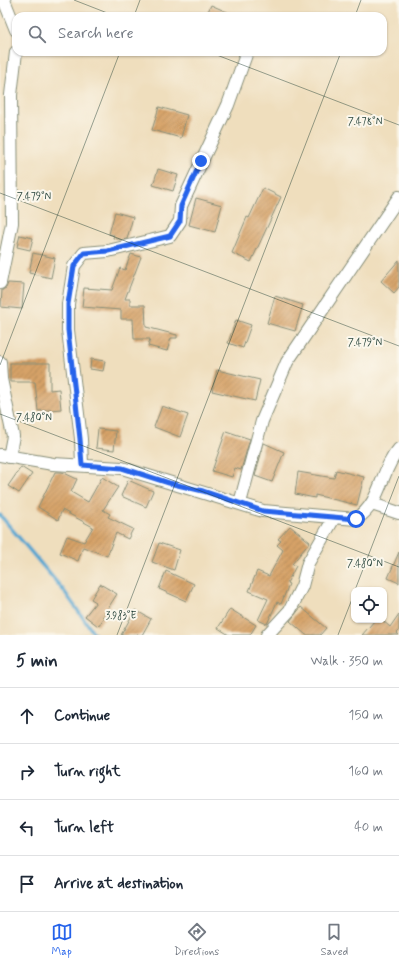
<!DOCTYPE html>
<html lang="en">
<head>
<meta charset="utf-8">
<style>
	:root { --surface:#fff; --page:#f6f6f7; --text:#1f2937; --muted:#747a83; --line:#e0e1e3; --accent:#2563eb }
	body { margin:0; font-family:Mynerve,sans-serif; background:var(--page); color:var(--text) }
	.controls { position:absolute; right:12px; bottom:12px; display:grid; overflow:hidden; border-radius:8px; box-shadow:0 1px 3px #0004 }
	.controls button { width:36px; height:36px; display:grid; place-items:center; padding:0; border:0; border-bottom:1px solid var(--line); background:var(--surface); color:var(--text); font:20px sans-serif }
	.stop { position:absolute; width:12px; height:12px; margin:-9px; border:3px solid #2563eb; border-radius:50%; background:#fff }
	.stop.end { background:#2563eb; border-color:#fff; box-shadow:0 1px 4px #0008 }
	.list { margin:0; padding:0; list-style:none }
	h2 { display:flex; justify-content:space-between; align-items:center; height:52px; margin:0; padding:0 16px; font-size:17px }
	h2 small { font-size:13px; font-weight:400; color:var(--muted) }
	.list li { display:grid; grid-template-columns:26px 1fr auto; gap:12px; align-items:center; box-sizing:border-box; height:56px; padding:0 16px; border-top:1px solid var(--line) }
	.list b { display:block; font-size:15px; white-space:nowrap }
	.list em { font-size:13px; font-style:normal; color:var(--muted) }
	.icon { flex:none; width:22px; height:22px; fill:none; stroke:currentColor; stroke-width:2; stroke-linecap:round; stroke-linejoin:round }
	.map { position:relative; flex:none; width:399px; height:635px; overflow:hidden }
	.search { position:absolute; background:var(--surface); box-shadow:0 1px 3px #0004; left:12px; right:12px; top:12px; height:44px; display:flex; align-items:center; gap:10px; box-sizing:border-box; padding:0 14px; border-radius:12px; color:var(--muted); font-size:15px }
	.sheet { height:276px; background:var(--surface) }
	nav { display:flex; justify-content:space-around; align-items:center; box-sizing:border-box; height:56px; border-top:1px solid var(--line); background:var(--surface); font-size:11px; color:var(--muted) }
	nav a { display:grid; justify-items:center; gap:2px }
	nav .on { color:var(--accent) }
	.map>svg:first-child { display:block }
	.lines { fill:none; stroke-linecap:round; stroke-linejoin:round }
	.stream { stroke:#55a5d0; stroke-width:3.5 }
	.building { fill:url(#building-hatch) }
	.minor-casing { stroke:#878e78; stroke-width:14 }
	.minor { stroke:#fff; stroke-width:12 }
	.route { stroke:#2563eb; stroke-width:5 }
	.ticks { fill:none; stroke:#1f3d34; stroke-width:1; stroke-opacity:0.45 }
	.ticks-label { font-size:10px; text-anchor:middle; fill:#1f3d34; stroke:#fbf7ec; stroke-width:4; stroke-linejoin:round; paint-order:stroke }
</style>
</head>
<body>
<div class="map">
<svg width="399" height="635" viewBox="0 0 399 635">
	<defs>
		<pattern id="building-hatch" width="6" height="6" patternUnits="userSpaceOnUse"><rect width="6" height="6" fill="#d6a267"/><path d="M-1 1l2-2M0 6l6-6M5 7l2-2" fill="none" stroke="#ad8556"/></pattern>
	</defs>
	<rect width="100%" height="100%" fill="#fbf7ec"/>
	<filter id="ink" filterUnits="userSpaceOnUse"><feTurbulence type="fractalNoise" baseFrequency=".025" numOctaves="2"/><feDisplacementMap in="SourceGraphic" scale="8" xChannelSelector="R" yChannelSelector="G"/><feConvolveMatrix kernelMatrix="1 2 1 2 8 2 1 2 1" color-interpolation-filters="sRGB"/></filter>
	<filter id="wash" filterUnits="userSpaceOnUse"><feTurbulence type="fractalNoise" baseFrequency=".012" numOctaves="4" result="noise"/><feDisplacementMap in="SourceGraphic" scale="16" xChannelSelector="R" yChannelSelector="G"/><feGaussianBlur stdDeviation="0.9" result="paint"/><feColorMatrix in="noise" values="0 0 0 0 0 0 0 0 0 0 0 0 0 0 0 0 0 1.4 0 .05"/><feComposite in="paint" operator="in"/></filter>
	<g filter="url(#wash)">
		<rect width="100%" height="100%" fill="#efdebd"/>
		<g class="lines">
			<path class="stream" d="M0 515 64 591 95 635"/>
		</g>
		<g id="blocks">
			<path class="building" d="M211 5 236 16H206Z
				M159 107 187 115 181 138 152 130Z
				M158 169 178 175 173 191 153 185Z
				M263 188 281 197 251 262 232 253 247 217 249 218Z
				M196 198 222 205 215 232 189 225Z
				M115 212 133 217 127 239 122 240 113 238 114 235 109 234Z
				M20 235 33 238 30 250 17 247Z
				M33 253 55 258 51 278 29 273Z
				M131 254 141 257 125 299H130V305H145L146 327 177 335V338H171L167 351 148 346 150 339H134L133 319H121V310L82 307 84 288 112 290 120 268 125 270Z
				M399 260V287L394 293 381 281Z
				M8 283 24 284 22 309 1 307 2 290 6 288Z
				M275 296 303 305 295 331 267 323Z
				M236 320 251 325 243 348 228 343Z
				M91 359 105 361 103 371 90 369Z
				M10 363H50V390L59 389 61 409 38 411 35 382H10Z
				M217 370 260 380 255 401 212 391Z
				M162 406 188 415 180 437 154 427Z
				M98 429 116 431 114 450 96 448Z
				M226 431 250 439 241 470 235 468 232 477 212 471Z
				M264 443 284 452 272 482 255 476Z
				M21 467 32 474 19 493 8 486Z
				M336 470 364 477 357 505 315 495V498L295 494 298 472 334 478Z
				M55 472H62L77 479 71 492 88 502 102 477 118 487 103 510 110 514 108 517 133 529 128 539 116 533 107 556 83 547 78 561 60 553 67 536 84 542 93 527 62 510 58 520 38 507Z
				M128 480 153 491 146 507 121 496Z
				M290 526 310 542 292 564 296 566 287 583 289 584 281 604 277 602 267 624 258 620 268 599 249 591 257 571 269 576 283 550 277 545 281 541 278 539Z
				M159 543 180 550 174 570 152 562Z
				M399 552V583L388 578Z
				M166 571 194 584 186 601 159 589Z
				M100 584 117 594 103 616 105 617 98 626 85 616 96 602 91 599Z
				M301 607 326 628 320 635H306L290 621Z
				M230 609 256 625 250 635H229L218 628Z
				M135 610 151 619 142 635H121Z
				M399 614V631L397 633 399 635H362L375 620H382L390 627Z"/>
		</g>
	</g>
	<g filter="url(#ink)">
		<use href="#blocks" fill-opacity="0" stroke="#878e78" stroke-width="1"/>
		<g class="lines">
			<defs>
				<path id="minor" d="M4 0 16 30
					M0 283 12 223 11 95 16 52
					M0 362 1 379 13 436 9 457
					M0 455 53 464 122 468 263 511 356 519C382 503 380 470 399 449
					M82 465 81 439 68 330V304L74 266 84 253 108 251 170 236 180 221 181 206 228 105 247 52
					M240 503 262 421 287 362 399 197
					M372 504 399 513
					M267 635 290 610 302 586 308 563 334 518"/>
			</defs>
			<use href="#minor" class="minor-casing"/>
			<use href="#minor" class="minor"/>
		</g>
	</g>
	<g class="lines" filter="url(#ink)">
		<path class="route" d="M201 161 181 206 180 221 170 236 108 251 84 253 74 266 68 304V330L80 439 82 465 122 468 169 483 203 491 263 511 356 519"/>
	</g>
	<path class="ticks" d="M74 0 115 16M134 16 140 0M355 16 361 0M209 52 399 125M0 193 399 346M0 365 120 52M0 414 399 567M355 590 399 476M117 635 341 52M338 635 354 594"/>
	<g class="ticks-label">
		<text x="365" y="125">7.478°N</text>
		<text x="34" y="200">7.479°N</text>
		<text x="365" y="346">7.479°N</text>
		<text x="34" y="421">7.480°N</text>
		<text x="365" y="567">7.480°N</text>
		<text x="121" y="619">3.983°E</text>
	</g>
</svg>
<div class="controls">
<button><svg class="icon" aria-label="locate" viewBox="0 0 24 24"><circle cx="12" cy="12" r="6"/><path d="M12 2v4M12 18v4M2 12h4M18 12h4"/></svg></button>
</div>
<div class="stop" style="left:356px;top:519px"></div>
<div class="stop end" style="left:201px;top:161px"></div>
<div class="search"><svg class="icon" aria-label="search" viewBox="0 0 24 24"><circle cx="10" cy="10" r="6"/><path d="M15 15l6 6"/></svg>Search here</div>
</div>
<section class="sheet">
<h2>5 min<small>Walk · 350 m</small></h2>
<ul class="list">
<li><svg class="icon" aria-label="ahead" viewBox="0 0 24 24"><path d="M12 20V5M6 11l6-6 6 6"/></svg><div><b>Continue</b></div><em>150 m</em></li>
<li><svg class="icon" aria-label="right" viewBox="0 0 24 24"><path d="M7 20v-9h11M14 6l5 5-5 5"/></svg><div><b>Turn right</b></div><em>160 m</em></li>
<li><svg class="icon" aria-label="left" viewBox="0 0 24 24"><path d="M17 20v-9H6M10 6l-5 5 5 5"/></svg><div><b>Turn left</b></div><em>40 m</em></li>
<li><svg class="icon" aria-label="arrive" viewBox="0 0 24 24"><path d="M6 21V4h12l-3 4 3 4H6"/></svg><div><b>Arrive at destination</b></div></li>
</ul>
</section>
<nav>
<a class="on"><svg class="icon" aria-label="map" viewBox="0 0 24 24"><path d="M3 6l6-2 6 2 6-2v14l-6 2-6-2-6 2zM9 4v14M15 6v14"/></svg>Map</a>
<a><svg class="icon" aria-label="directions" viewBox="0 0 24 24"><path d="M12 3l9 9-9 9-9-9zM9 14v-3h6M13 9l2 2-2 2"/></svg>Directions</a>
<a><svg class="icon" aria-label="saved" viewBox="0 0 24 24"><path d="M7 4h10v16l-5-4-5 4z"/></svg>Saved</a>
</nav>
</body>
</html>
